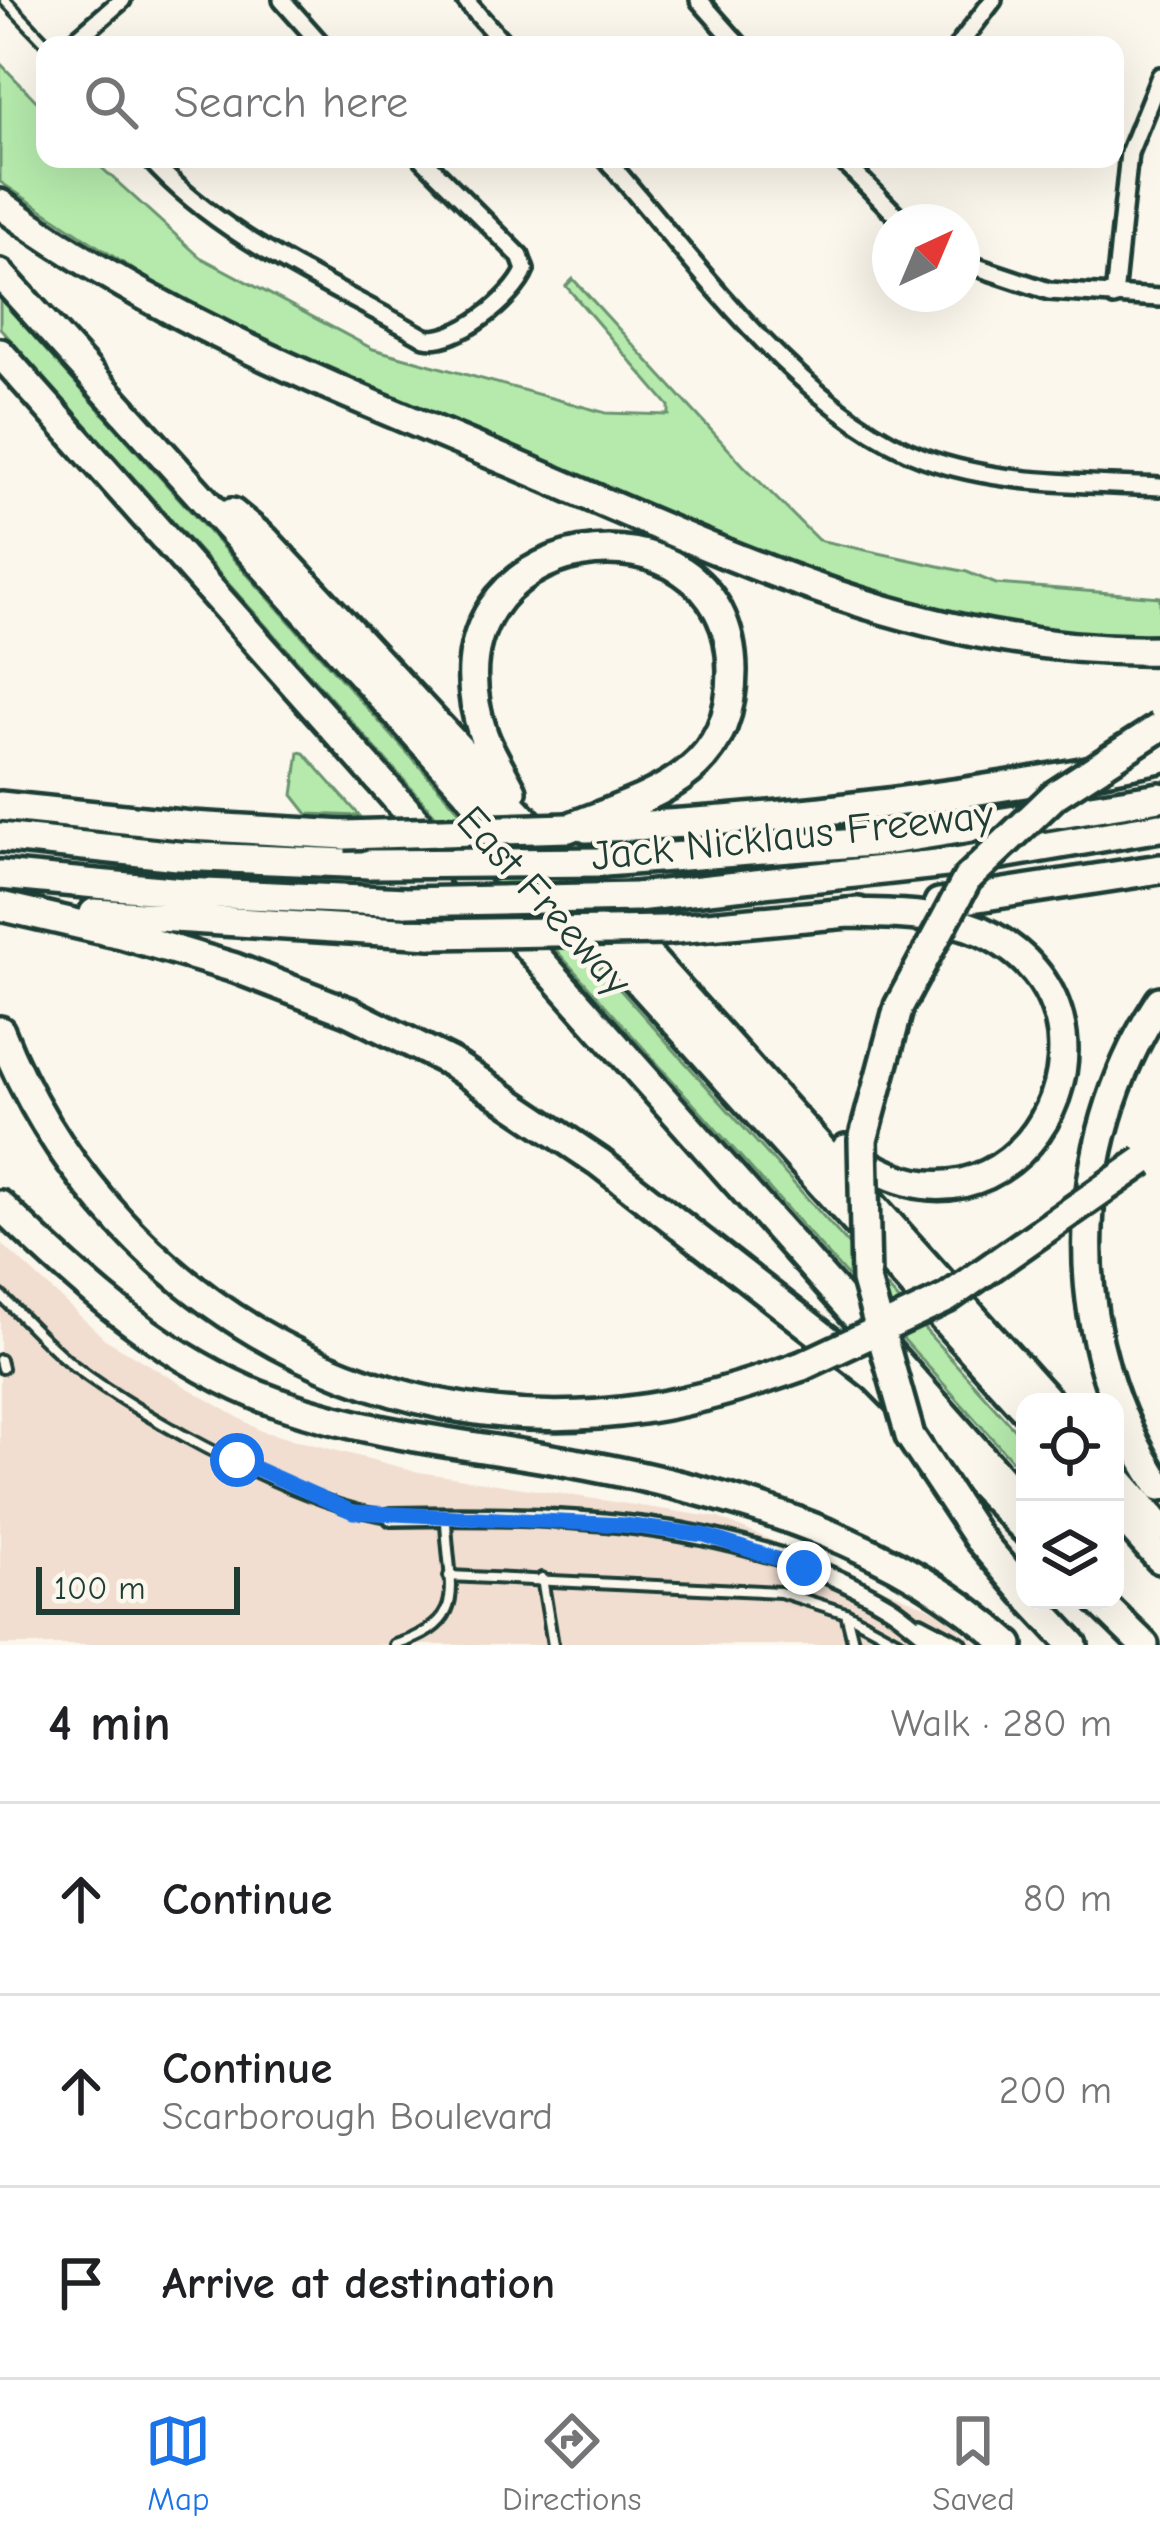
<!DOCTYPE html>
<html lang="en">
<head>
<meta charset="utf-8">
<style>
	:root { --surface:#fff; --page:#f6f6f6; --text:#202124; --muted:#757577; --line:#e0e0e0; --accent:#1a73e8 }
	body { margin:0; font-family:"Comic Neue",sans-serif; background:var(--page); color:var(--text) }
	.controls { position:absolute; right:36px; bottom:36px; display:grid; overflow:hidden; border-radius:24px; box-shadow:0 12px 48px #0002 }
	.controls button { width:108px; height:108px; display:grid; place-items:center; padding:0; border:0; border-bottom:3px solid var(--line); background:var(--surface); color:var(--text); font:60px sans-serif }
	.compass { position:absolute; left:872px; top:204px; width:108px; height:108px; border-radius:50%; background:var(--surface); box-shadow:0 12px 48px #0002; rotate:44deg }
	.scale { position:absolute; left:36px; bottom:30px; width:204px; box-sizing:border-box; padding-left:12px; border:6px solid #1f3d34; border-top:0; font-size:33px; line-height:42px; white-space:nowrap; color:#1f3d34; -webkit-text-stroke:9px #fbf7ec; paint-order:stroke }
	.stop { position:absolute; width:36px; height:36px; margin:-27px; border:9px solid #1a73e8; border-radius:50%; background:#fff }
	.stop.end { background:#1a73e8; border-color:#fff; box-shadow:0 3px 12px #0008 }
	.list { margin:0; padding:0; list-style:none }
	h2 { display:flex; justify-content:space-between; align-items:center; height:156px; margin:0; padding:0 48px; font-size:51px }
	h2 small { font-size:39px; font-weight:400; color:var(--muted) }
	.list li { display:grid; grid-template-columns:78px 1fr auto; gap:36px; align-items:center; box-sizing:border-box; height:192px; padding:0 48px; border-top:3px solid var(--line) }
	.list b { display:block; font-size:45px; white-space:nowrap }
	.list p { margin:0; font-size:39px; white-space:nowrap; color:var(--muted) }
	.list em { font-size:39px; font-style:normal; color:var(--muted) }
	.icon { flex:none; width:66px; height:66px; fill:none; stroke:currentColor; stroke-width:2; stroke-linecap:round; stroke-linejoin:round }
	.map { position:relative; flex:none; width:1160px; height:1645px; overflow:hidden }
	.search { position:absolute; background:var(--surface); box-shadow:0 12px 48px #0002; left:36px; right:36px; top:36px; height:132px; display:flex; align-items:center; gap:30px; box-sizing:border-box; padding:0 42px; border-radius:24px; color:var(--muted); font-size:45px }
	.sheet { height:732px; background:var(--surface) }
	nav { display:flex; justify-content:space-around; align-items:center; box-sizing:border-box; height:168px; border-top:3px solid var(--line); background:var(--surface); font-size:33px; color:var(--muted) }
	nav a { display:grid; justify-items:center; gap:6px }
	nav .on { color:var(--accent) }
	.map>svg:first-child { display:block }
	.built { fill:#f1ded1 }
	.green { fill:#b5eaac; stroke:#6a9470; stroke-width:3 }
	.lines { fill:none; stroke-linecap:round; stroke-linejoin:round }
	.service-casing { stroke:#1f3d34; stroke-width:16 }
	.minor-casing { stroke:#1f3d34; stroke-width:24 }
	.motorway-casing { stroke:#1f3d34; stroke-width:36 }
	.service { stroke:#fbf7ec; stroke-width:8 }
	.minor { stroke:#fbf7ec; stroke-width:15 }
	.motorway { stroke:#fbf7ec; stroke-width:27 }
	.motorway-bridge-casing { stroke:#1f3d34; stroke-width:36; stroke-linecap:butt }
	.motorway-bridge { stroke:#fbf7ec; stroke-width:27 }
	.route { stroke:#1a73e8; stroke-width:15 }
	.labels { text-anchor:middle; stroke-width:9; stroke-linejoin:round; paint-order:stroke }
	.street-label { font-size:42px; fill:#1f3d34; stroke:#fbf7ec }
</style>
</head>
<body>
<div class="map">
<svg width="1160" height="1645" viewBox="0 0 1160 1645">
	<rect width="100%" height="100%" fill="#fbf7ec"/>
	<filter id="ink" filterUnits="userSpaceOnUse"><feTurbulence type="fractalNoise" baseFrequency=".00833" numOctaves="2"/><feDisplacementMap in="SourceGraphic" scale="24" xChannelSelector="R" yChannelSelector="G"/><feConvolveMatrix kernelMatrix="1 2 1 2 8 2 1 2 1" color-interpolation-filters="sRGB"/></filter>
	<g filter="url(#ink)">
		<path class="built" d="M0 1242 105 1339 261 1431 419 1472 719 1518 939 1612 979 1645H0Z"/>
		<path class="green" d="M0 63 45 110V159H92L200 257 373 349 606 413 669 415V406L566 286 573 279 743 465 818 540 967 572 996 584 1160 597V646L1068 644 855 595 319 369 190 307 0 182Z
			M0 299 1025 1441V1475L0 328Z
			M299 752 304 753 360 816 308 814 293 795Z"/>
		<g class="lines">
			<defs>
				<path id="service" d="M5 0 48 45
					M0 1295C24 1318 47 1345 74 1366 146 1421 301 1505 390 1517
					M0 1360 2 1368
					M449 1576 780 1592 846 1613 854 1645
					M542 1578 553 1645
					M846 1613 905 1645
					M395 1645C473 1621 447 1586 446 1518"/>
				<path id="minor" d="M282 0 322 45
					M465 0 505 45
					M699 0 739 45
					M70 45 122 0
					M959 45 993 0
					M150 159C221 239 333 285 425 338 456 345 514 298 525 270L520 256 423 159
					M606 159C692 257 800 412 924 458 998 485 1082 483 1160 487
					M841 159 903 222
					M962 262 1049 291 1160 298
					M1114 297 1129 153 1160 76
					M392 1517C560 1514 741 1517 889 1606 908 1618 922 1633 940 1645
					M920 1625 958 1645"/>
				<path id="motorway" d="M0 204C157 319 332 387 510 462 720 551 927 655 1160 650
					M0 274 1025 1409
					M0 353 1025 1506
					M232 513 265 540 532 827 1049 1402
					M512 791C503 773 490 754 483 734 412 523 731 482 732 671 732 777 650 796 568 828
					M0 806 191 826 345 835
					M587 828C779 821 972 796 1160 758
					M0 837 178 856 370 864
					M604 862 884 841 1160 797
					M0 875 182 892 406 902
					M636 897 955 862 1160 827
					M939 903 1160 869
					M0 906 121 934 235 968 349 1012 450 1062 599 1162 875 1377 1025 1529
					M94 913 431 934
					M846 913C890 914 939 913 981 931 1160 1014 1014 1282 846 1149
					M665 930 859 912
					M1160 1001C1065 1146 1062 1341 1160 1486
					M0 1031C101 1288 368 1451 643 1409 698 1401 751 1384 802 1366
					M0 1205C82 1285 171 1366 281 1404 383 1439 490 1446 595 1467 740 1495 898 1543 1009 1645
					M1115 1476 1160 1527
					M1115 1509 1160 1559
					M978 1538 1025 1593
					M1031 1600 1073 1645
					M1098 1600 1144 1645"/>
			</defs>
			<use href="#service" class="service-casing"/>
			<use href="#minor" class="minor-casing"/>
			<use href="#motorway" class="motorway-casing"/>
			<use href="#service" class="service"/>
			<use href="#minor" class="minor"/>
			<use href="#motorway" class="motorway"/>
			<defs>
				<path id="motorway-bridge" d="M345 835 568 828
					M370 864 604 862
					M406 902 636 897
					M431 934 665 930
					M802 1366 947 1298 1143 1161
					M978 1538 910 1436 866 1280 863 1140 899 1006 967 879 1055 795 1160 727"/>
			</defs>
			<use href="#motorway-bridge" class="motorway-bridge-casing"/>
			<use href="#motorway-bridge" class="motorway-bridge"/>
		</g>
	</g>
	<g class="lines" filter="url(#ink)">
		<path class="route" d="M237 1460 353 1512 624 1525 704 1535 804 1568"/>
	</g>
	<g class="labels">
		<g class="street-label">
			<text transform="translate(792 834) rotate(-6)" y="15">Jack Nicklaus Freeway</text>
			<text transform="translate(545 900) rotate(48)" y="15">East Freeway</text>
		</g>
	</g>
</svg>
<div class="controls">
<button><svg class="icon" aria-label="locate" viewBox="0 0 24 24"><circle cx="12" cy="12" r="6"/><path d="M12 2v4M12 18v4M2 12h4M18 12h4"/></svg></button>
<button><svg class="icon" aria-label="layers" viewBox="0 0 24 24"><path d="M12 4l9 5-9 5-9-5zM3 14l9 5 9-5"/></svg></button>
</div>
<svg class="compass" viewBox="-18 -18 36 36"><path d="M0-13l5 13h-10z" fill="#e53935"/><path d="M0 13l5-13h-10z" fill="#757577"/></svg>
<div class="scale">100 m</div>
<div class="stop" style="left:237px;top:1460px"></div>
<div class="stop end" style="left:804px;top:1568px"></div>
<div class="search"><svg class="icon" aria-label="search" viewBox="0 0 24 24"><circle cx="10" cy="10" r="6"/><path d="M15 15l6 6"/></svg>Search here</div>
</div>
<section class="sheet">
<h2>4 min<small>Walk · 280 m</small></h2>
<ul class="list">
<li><svg class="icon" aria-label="ahead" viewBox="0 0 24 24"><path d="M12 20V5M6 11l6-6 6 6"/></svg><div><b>Continue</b></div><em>80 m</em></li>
<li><svg class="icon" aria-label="ahead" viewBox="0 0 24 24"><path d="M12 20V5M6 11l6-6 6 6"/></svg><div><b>Continue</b><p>Scarborough Boulevard</p></div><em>200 m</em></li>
<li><svg class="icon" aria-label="arrive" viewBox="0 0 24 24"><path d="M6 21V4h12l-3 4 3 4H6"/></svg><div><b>Arrive at destination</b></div></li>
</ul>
</section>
<nav>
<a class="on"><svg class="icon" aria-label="map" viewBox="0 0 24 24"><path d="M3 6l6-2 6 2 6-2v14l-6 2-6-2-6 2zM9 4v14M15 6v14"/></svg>Map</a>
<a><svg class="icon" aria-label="directions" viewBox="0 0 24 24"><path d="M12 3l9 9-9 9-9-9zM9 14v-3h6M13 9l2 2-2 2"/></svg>Directions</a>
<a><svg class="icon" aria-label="saved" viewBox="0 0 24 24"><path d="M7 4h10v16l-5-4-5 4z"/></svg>Saved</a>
</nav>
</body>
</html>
